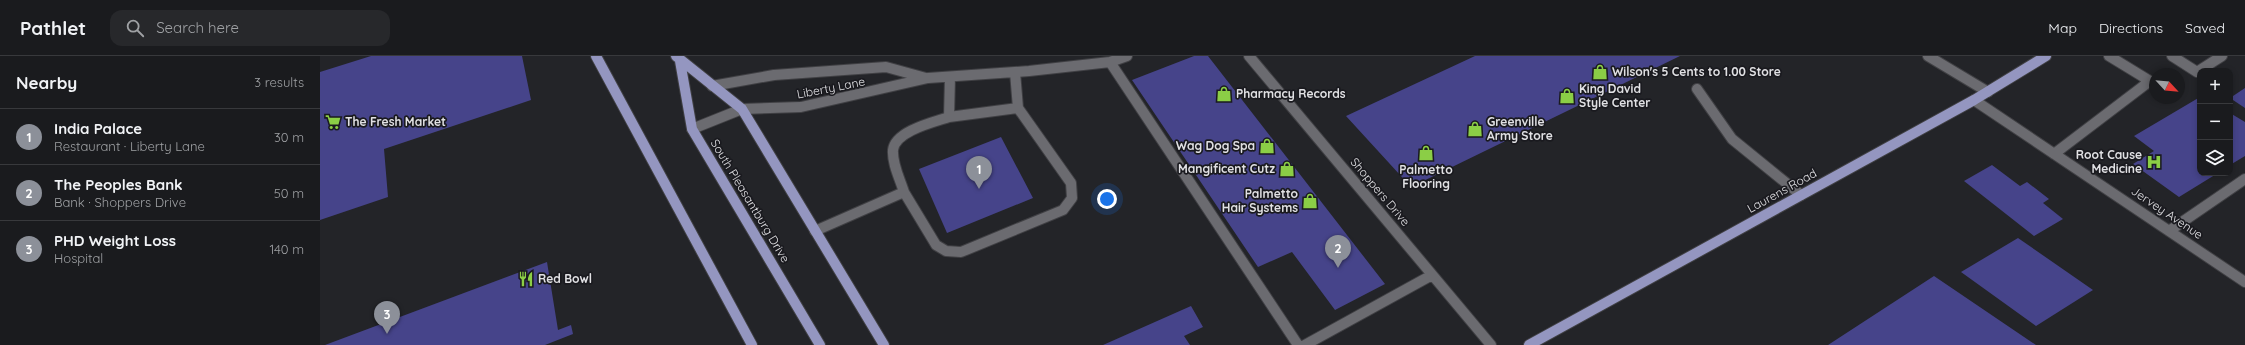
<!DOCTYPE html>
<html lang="en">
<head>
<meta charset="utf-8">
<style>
	:root { --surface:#1a1b1e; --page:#27282b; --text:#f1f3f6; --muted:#9fa1a4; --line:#38393c; --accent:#8c9099 }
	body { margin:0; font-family:Quicksand,sans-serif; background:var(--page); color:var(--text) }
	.controls { position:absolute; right:12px; top:12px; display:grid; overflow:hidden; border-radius:8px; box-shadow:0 2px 6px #0003 }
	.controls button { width:36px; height:36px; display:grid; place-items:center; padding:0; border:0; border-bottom:1px solid var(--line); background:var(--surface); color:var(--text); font:20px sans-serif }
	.compass { position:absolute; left:1829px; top:12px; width:36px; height:36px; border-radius:50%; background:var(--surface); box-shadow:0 2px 6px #0003; rotate:116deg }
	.you { position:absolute; left:787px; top:143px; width:14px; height:14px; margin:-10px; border:3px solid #fff; border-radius:50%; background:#1a73e8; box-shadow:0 0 0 6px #1a73e833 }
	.badge { display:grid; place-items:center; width:26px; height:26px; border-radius:50%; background:var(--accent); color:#fff; font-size:13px; font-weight:700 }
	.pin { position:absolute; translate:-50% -33px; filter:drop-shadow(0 1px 2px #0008) }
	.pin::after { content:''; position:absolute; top:21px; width:14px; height:12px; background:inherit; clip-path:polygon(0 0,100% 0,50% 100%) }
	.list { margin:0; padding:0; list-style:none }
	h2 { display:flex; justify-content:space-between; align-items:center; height:52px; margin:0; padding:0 16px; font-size:17px }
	h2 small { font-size:13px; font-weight:400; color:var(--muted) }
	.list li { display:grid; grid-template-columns:26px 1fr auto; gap:12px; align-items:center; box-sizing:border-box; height:56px; padding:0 16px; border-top:1px solid var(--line) }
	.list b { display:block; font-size:15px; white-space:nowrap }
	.list p { margin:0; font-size:13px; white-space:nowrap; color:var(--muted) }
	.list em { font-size:13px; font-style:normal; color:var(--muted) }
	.icon { flex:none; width:22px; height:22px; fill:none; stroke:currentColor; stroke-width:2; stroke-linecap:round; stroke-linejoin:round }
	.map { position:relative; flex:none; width:1925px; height:289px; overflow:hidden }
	header { display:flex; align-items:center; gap:24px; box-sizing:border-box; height:56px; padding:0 20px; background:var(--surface); border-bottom:1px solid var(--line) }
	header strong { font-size:19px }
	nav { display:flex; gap:22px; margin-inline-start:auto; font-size:14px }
	.search { width:280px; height:36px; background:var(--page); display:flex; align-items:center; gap:10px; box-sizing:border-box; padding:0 14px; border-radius:12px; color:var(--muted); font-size:15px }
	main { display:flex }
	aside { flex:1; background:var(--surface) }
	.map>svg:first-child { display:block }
	.building { fill:#46448a }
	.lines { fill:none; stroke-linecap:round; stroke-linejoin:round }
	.minor-casing { stroke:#404044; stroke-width:12 }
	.major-casing { stroke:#404044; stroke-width:12 }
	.minor { stroke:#6b6b70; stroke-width:10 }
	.major { stroke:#9496c0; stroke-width:10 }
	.labels { text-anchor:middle; stroke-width:3.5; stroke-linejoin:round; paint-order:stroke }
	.poi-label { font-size:12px; font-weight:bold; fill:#e1e1e4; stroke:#1a1a1f; text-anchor:start }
	.street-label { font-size:12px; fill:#e1e1e4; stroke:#1a1a1f }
</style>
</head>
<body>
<header>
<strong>Pathlet</strong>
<div class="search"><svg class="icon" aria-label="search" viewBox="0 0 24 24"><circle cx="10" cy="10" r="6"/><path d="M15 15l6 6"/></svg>Search here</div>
<nav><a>Map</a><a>Directions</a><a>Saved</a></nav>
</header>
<main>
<aside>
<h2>Nearby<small>3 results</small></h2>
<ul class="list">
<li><span class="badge">1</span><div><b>India Palace</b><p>Restaurant · Liberty Lane</p></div><em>30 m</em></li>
<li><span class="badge">2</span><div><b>The Peoples Bank</b><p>Bank · Shoppers Drive</p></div><em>50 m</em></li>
<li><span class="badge">3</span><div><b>PHD Weight Loss</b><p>Hospital</p></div><em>140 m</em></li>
</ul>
</aside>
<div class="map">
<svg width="1925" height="289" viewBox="0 0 1925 289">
	<rect width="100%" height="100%" fill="#232428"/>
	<path class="building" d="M51 0H202L211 44 64 93 68 141 0 164V16Z
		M874 0H888L1065 228 1015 254 972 196 938 211 812 24Z
		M1155 0H1360L1091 131 1026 60Z
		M1925 32V52L1910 42Z
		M1880 41V117H1898L1859 141 1813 108 1834 95 1814 80Z
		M1910 57 1925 66V100L1910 109Z
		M681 81 713 142 627 177 599 113Z
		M1672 109 1700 130 1707 126 1729 143 1723 147 1743 163 1714 180 1644 125Z
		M1698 182 1773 234 1716 270 1641 216Z
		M227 206 238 274 251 269 253 278 225 289H5Z
		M1614 220 1716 289H1508Z
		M871 250 883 271 864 280 870 289H783Z"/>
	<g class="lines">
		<defs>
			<path id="minor" d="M929 0 1171 289
				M1608 0 1668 36
				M1852 0 1877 16 1902 0
				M790 6 978 289
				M392 30 454 19 566 11 606 22
				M1377 33 1412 83 1481 139
				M1654 44 1925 226
				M629 61 698 52
				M372 73 422 53 481 51 608 22 709 15 790 6 807 0
				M1734 98 1830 25 1789 0
				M584 136C580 123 572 108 573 94 575 75 614 66 629 61L630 21
				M495 175 584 136 616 189 626 195 641 196 743 154 752 142 751 127 698 52 695 16
				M1849 175 1925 123
				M985 289 1112 219"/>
			<path id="major" d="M276 0 432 289
				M356 0 422 53 564 289
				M360 5 372 73 500 289
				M1209 289 1654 44 1726 0"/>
		</defs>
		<use href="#minor" class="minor-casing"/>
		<use href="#major" class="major-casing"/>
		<use href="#minor" class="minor"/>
		<use href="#major" class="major"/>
	</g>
	<defs>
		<symbol id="shop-bare" viewBox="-9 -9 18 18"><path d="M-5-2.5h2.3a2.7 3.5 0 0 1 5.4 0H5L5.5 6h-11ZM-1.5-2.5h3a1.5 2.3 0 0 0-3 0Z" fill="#8bce46" stroke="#1a1a1f" stroke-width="2.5" paint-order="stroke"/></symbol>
		<symbol id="supermarket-bare" viewBox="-9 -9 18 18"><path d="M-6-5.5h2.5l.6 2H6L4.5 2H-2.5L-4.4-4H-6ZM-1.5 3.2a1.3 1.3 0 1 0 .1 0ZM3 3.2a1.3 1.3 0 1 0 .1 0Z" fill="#8bce46" stroke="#1a1a1f" stroke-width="2.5" paint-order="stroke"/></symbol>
		<symbol id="hospital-bare" viewBox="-9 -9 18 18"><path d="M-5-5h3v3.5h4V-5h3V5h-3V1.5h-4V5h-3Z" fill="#8bce46" stroke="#1a1a1f" stroke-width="2.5" paint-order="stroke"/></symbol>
		<symbol id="restaurant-bare" viewBox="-9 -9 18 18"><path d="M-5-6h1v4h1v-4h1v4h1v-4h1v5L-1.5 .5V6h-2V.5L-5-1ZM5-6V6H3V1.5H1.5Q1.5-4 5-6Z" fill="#8bce46" stroke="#1a1a1f" stroke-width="2.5" paint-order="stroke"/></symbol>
	</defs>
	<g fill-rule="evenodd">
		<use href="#shop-bare" x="1269" y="5" width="22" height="22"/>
		<use href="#shop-bare" x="893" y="27" width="22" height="22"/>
		<use href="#shop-bare" x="1236" y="29" width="22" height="22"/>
		<use href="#supermarket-bare" x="2" y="55" width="22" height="22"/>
		<use href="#shop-bare" x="1144" y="62" width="22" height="22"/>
		<use href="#shop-bare" x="936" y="79" width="22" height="22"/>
		<use href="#shop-bare" x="1095" y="86" width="22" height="22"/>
		<use href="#hospital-bare" x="1823" y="95" width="22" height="22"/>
		<use href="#shop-bare" x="956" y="102" width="22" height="22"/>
		<use href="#shop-bare" x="979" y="134" width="22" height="22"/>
		<use href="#restaurant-bare" x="195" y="212" width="22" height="22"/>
	</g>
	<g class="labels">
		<g class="poi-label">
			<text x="1292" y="20">Wilson's 5 Cents to 1.00 Store</text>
			<text x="1259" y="37">King David<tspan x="1259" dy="14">Style Center</tspan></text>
			<text x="916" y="42">Pharmacy Records</text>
			<text x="25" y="70">The Fresh Market</text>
			<text x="1167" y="70">Greenville<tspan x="1167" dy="14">Army Store</tspan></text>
			<text x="935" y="94" text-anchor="end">Wag Dog Spa</text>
			<text x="1822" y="103" text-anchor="end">Root Cause<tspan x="1822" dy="14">Medicine</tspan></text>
			<text x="955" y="117" text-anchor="end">Mangificent Cutz</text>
			<text x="1106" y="118" text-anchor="middle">Palmetto<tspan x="1106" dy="14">Flooring</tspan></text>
			<text x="978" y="142" text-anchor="end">Palmetto<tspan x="978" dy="14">Hair Systems</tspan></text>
			<text x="218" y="227">Red Bowl</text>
		</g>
		<g class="street-label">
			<text transform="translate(511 32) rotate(-11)" y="4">Liberty Lane</text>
			<text transform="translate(1462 135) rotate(-29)" y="4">Laurens Road</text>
			<text transform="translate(1060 136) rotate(50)" y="4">Shoppers Drive</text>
			<text transform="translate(430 145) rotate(59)" y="4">South Pleasantburg Drive</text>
			<text transform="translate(1847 157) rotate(34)" y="4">Jervey Avenue</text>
		</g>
	</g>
</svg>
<div class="controls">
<button>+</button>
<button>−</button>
<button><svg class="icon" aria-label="layers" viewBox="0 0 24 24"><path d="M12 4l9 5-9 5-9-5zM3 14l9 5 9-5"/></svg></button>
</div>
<svg class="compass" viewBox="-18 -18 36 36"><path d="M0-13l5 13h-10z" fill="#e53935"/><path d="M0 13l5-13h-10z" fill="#9fa1a4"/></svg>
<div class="you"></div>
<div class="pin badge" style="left:659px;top:133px">1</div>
<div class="pin badge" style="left:1018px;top:212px">2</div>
<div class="pin badge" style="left:67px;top:278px">3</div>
</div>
</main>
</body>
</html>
